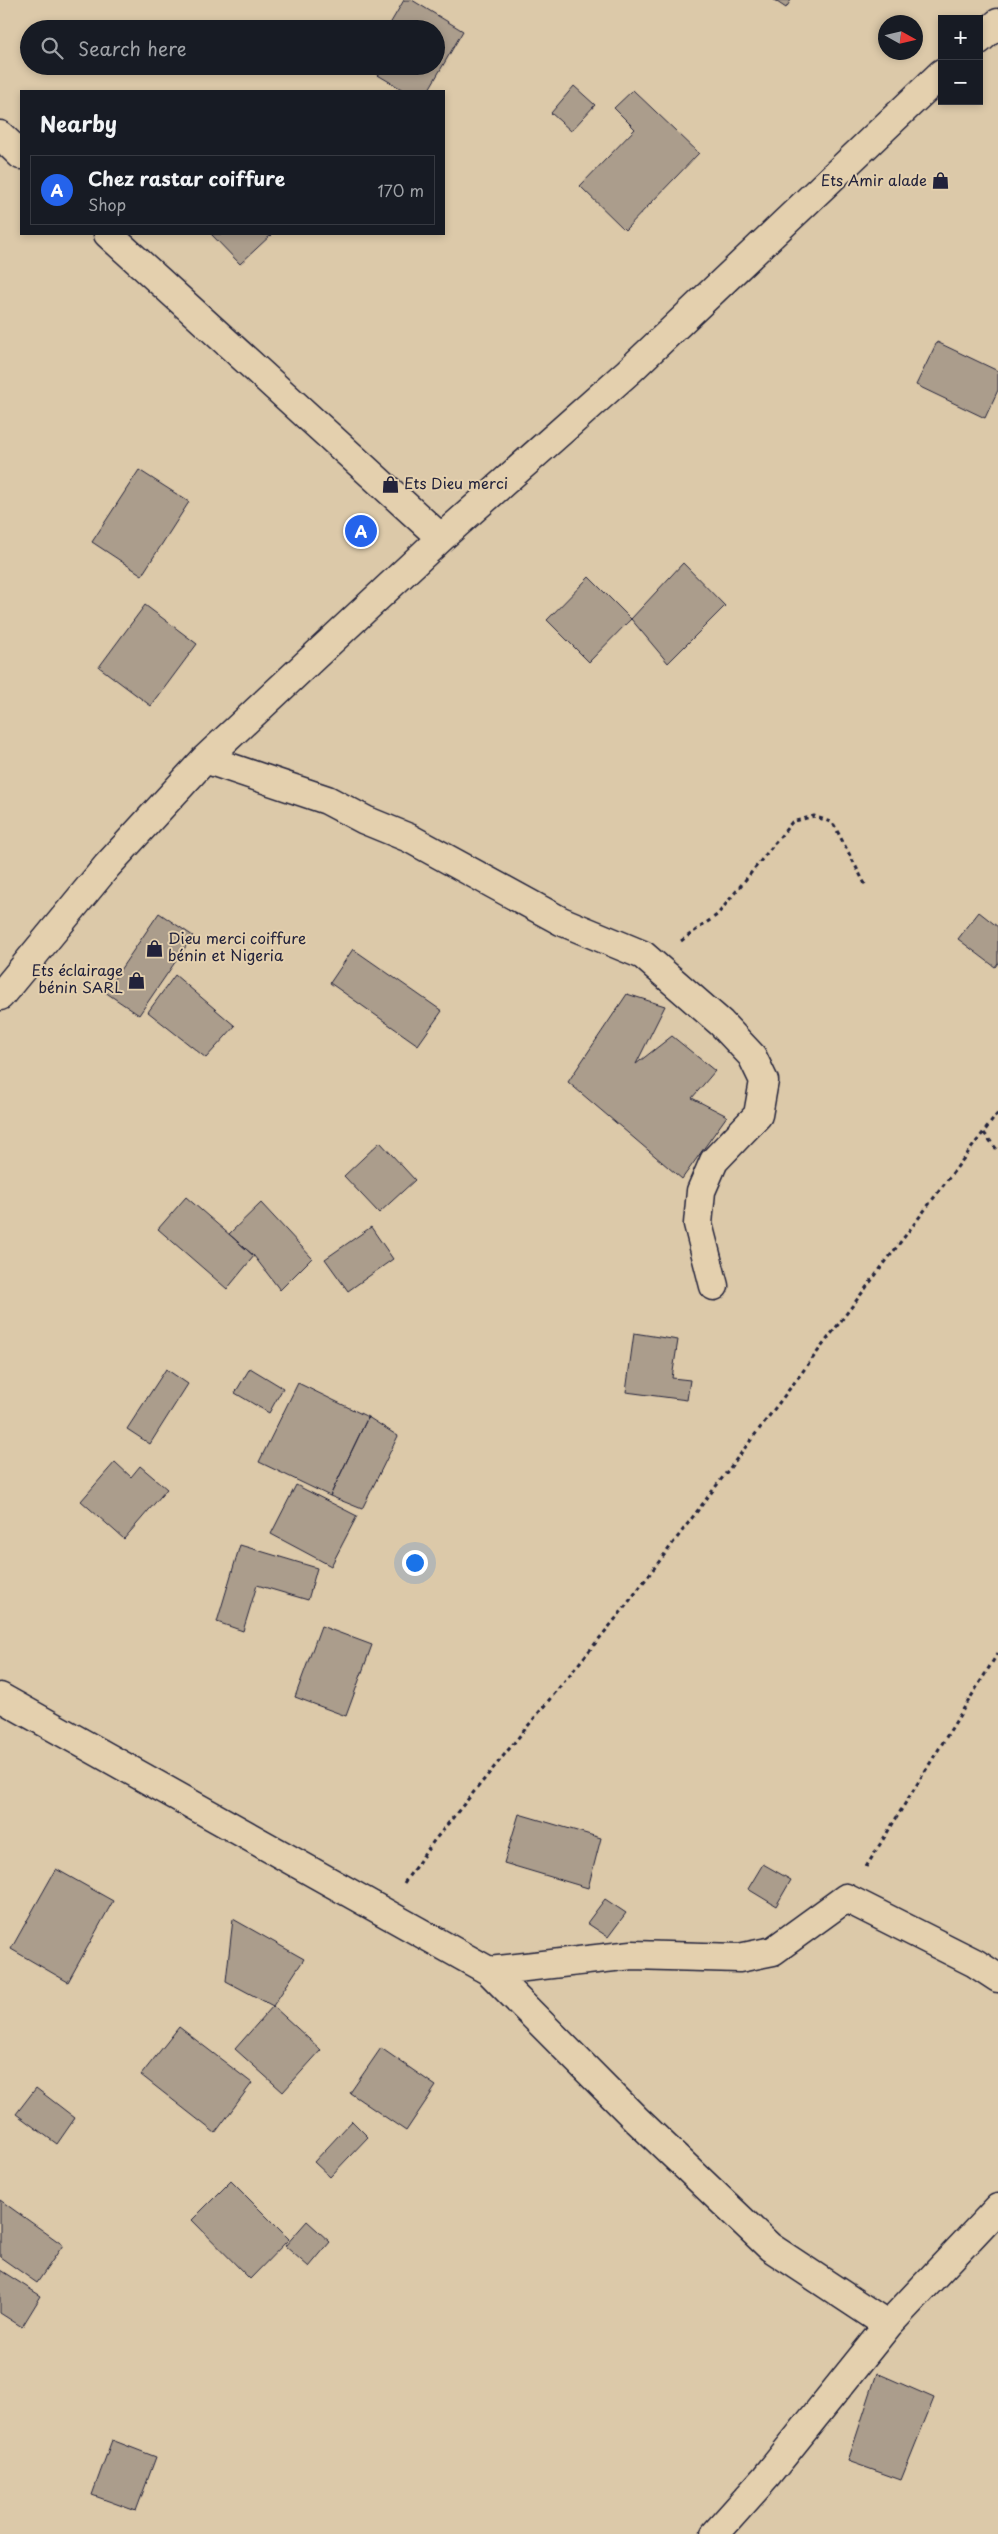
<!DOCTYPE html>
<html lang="en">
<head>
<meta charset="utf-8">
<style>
	:root { --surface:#171b24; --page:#242831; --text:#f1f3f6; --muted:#9ea1a6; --line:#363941; --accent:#2563eb }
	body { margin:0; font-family:"Playpen Sans",sans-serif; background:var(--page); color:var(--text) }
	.controls { position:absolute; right:15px; top:15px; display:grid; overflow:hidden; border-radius:0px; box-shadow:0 2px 8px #0003 }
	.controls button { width:45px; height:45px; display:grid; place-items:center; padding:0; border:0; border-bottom:1px solid var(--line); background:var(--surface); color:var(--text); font:25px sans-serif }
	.compass { position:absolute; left:878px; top:15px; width:45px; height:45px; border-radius:50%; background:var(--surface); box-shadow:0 2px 8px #0003; rotate:98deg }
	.you { position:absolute; left:414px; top:1562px; width:18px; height:18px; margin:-12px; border:4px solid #fff; border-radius:50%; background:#1a73e8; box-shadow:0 0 0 8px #1a73e833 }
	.badge { display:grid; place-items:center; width:32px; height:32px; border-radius:50%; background:var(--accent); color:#fff; font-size:16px; font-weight:700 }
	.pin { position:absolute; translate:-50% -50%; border:2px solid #fff; box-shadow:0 1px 5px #0006 }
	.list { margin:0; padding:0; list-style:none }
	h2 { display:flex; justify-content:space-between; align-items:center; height:65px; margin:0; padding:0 20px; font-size:21px }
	h2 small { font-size:16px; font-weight:400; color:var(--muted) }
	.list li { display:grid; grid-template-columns:32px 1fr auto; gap:15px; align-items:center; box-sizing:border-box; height:70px; margin:0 10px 10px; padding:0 10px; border:1px solid var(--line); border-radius:0px }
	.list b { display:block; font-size:19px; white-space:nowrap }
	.list p { margin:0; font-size:16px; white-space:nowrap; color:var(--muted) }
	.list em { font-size:16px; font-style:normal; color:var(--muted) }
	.icon { flex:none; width:28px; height:28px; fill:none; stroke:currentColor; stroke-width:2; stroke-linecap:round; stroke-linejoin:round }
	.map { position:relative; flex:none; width:998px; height:2534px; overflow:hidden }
	.search { position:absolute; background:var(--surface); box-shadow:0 2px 8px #0003; left:20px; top:20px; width:425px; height:55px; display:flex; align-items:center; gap:12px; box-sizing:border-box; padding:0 18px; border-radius:28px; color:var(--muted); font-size:19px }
	.panel { position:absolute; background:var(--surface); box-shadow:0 2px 8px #0003; left:20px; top:90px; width:425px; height:145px; border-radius:0px }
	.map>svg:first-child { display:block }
	.building { fill:#ab9d8c; stroke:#22223b }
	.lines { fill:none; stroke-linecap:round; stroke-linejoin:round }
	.street-casing { stroke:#22223b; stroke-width:31 }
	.path { stroke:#22223b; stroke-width:3; stroke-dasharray:4 4; stroke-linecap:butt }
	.street { stroke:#e4d0ae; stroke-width:28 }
	.labels { text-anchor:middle; stroke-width:4; stroke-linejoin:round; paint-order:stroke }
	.poi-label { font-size:15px; fill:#22223b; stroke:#e4d0ae; text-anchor:end }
</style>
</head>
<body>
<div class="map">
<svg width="998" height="2534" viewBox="0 0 998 2534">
	<rect width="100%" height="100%" fill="#dcc9a9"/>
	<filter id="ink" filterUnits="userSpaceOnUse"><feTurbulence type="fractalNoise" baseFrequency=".02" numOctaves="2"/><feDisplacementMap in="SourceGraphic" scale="10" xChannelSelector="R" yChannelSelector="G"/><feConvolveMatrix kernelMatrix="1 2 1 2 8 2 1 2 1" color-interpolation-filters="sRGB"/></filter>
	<g filter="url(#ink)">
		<path class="building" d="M404 0H412L463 31 428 91H405L364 67 436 66V29H387Z
			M774 0H791L786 8Z
			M574 86 595 105 571 131 551 113Z
			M633 90 699 153 625 230 580 186 635 129 614 108Z
			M211 234H272L240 264Z
			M937 342 998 371V390L985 418 916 385Z
			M139 470 189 502 142 575 92 542Z
			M683 563 725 606 668 663 631 619Z
			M589 577 631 619 589 662 547 620Z
			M145 605 197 644 151 706 99 667Z
			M979 912 998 927V963L995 967 958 939Z
			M159 913 193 936 139 1015 105 992Z
			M353 949 442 1011 418 1045 330 983Z
			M175 975 235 1026 206 1058 148 1012Z
			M627 994 665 1006 636 1064 672 1036 715 1071 692 1098 727 1116 682 1179 568 1082Z
			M380 1142 415 1180 379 1213 344 1176Z
			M186 1197 254 1256 227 1289 158 1229Z
			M261 1203 312 1258 280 1290 254 1256 229 1234Z
			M371 1227 393 1259 348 1291 325 1259Z
			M634 1333 678 1340 672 1378 690 1380 687 1400 626 1392Z
			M250 1368 283 1388 269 1413 235 1393Z
			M166 1369 188 1384 150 1444 127 1429Z
			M298 1383 368 1417 330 1496 259 1462Z
			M368 1417 398 1436 362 1509 330 1496Z
			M115 1462 131 1477 140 1466 167 1489 124 1539 81 1501Z
			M296 1485 357 1516 331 1566 271 1534Z
			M240 1545 317 1568 308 1600 257 1585 243 1631 217 1622Z
			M321 1626 372 1645 346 1716 295 1697Z
			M519 1814 601 1838 588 1888 504 1863Z
			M763 1864 791 1880 776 1906 748 1889Z
			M56 1869 113 1901 68 1982 11 1949Z
			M605 1899 626 1913 608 1937 587 1923Z
			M233 1919 304 1959 273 2006 226 1981Z
			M273 2006 321 2050 283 2092 235 2049Z
			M179 2027 252 2083 215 2133 141 2075Z
			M381 2048 436 2086 406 2131 350 2093Z
			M36 2088 75 2118 57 2144 16 2114Z
			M352 2121 368 2137 330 2177 314 2162Z
			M231 2181 289 2239 250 2279 192 2220Z
			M0 2200 63 2245 37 2283 0 2257Z
			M307 2221 330 2242 309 2267 285 2246Z
			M0 2270 41 2296 22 2327 0 2313Z
			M877 2373 934 2398 901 2480 848 2461Z
			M112 2440 156 2457 136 2511 92 2495Z"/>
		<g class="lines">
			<defs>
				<path id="street" d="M979 40 998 23
					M0 135 21 155
					M108 234 441 538
					M205 759 327 800 365 820 409 838 561 921 643 955 721 1023 752 1056 764 1081 758 1115 714 1161 701 1191 698 1224 714 1286
					M0 996 107 866 205 759 441 538 628 372 942 73
					M0 1697 489 1971 632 1955 739 1958 773 1951 846 1898 975 1963 998 1978
					M489 1971 636 2119 770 2247 888 2325
					M715 2534 766 2477 888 2325 998 2208"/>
			</defs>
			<use href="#street" class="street-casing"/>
			<path class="path" d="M681 941 717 915 792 822 814 816 833 823 866 886
				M984 1133 998 1151
				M866 1867 998 1653
				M404 1883 433 1842 621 1612 998 1113"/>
			<use href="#street" class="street"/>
		</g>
	</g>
	<defs>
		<symbol id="shop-bare" viewBox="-9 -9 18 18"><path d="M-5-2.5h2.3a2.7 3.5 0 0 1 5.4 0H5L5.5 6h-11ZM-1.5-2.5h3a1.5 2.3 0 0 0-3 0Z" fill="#22223b" stroke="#e4d0ae" stroke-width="2.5" paint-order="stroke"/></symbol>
	</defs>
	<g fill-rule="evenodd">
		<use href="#shop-bare" x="928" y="168" width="25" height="25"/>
		<use href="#shop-bare" x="378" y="472" width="25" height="25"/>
		<use href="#shop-bare" x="142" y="936" width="25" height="25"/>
		<use href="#shop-bare" x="124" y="968" width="25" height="25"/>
	</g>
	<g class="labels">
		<g class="poi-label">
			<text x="927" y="186">Ets Amir alade</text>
			<text x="404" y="489" text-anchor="start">Ets Dieu merci</text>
			<text x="168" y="944" text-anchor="start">Dieu merci coiffure<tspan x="168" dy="17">bénin et Nigeria</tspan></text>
			<text x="123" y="976">Ets éclairage<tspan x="123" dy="17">bénin SARL</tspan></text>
		</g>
	</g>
</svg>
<div class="controls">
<button>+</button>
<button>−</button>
</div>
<svg class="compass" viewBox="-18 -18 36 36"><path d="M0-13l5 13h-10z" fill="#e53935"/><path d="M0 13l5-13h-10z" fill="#9ea1a6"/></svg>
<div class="you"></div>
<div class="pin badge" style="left:361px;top:531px">A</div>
<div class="search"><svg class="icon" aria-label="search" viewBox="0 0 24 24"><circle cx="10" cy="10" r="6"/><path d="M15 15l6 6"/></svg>Search here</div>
<section class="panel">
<h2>Nearby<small></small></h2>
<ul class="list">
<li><span class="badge">A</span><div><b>Chez rastar coiffure</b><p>Shop</p></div><em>170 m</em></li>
</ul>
</section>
</div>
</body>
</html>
